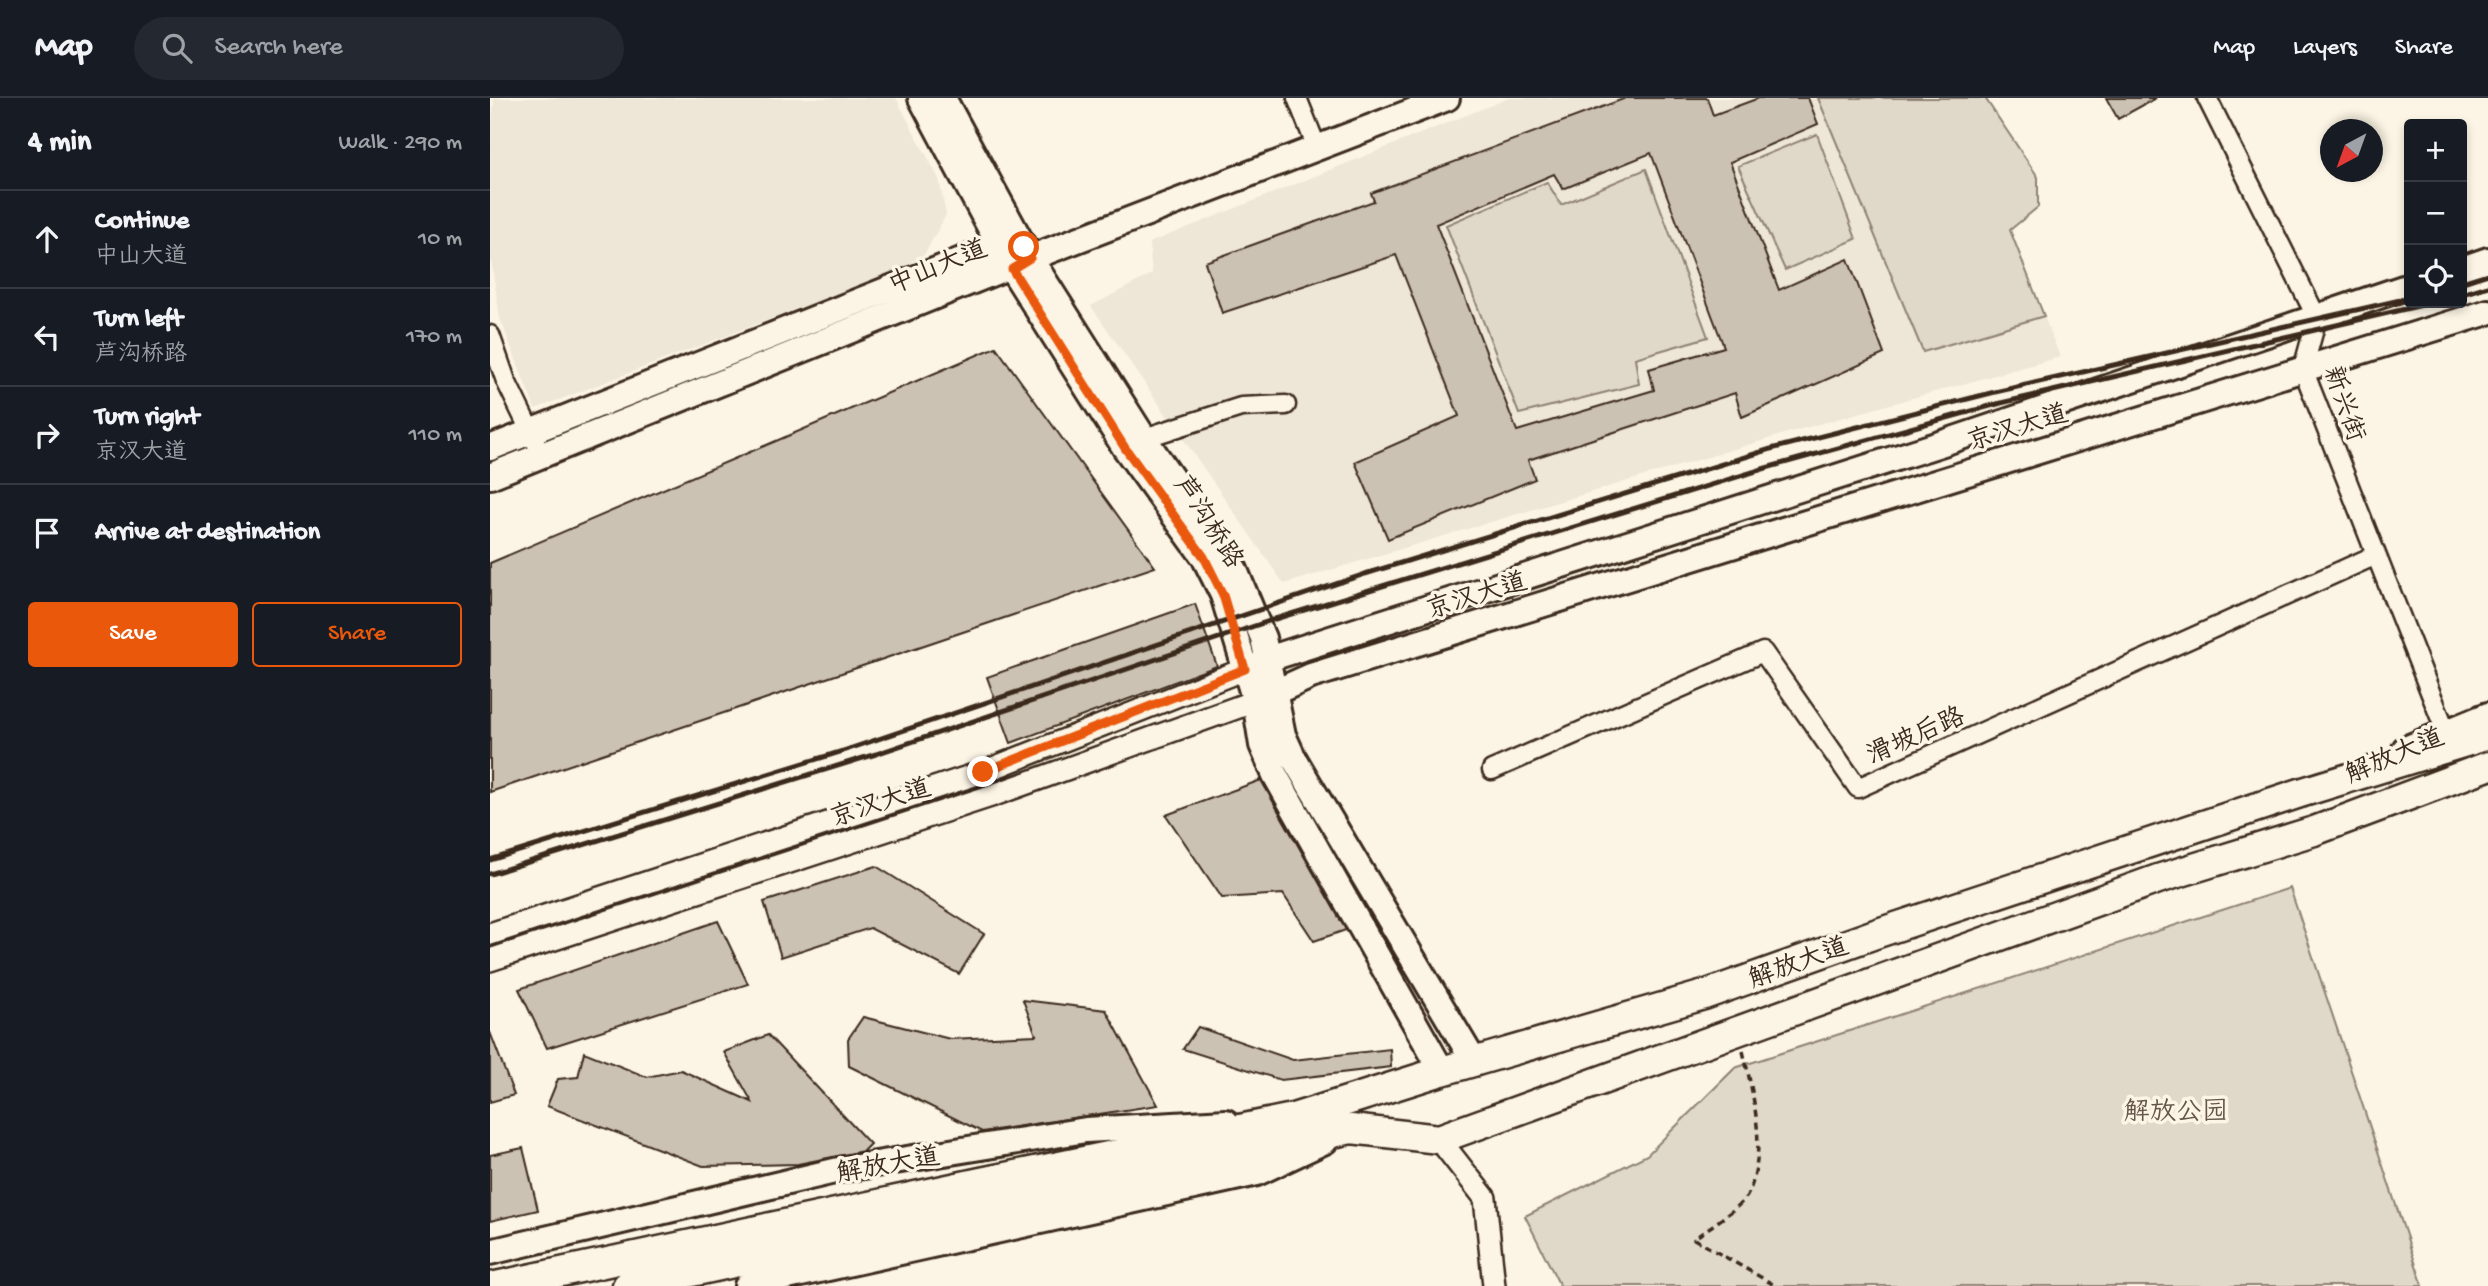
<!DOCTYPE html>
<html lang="en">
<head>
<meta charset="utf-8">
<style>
	:root { --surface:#171b24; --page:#242831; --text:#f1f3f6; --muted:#9ea1a6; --line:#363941; --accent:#ea580c }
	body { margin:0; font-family:"Gochi Hand","LXGW WenKai TC",sans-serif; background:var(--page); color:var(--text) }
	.controls { position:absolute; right:21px; top:21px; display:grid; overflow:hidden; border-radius:7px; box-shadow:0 4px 10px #0003 }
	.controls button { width:63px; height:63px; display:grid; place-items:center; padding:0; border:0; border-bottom:2px solid var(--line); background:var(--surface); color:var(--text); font:35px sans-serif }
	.compass { position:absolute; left:1830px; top:21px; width:63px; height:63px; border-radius:50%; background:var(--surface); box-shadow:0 4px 10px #0003; rotate:221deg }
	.stop { position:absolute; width:21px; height:21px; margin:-16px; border:5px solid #ea580c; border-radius:50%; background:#fff }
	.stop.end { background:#ea580c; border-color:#fff; box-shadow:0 2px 7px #0008 }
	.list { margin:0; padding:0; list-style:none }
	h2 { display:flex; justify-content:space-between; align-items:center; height:91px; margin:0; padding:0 28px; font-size:30px }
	h2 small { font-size:23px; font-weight:400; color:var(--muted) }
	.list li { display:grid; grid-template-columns:46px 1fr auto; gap:21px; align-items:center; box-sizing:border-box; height:98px; padding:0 28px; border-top:2px solid var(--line) }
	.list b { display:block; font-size:26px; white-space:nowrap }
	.list p { margin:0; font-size:23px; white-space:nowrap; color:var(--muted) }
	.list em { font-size:23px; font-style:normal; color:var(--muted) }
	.actions { display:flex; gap:14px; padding:21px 28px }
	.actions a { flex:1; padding:16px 0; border:2px solid var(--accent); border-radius:7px; text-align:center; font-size:24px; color:var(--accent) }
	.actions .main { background:var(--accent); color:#fff }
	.icon { flex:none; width:38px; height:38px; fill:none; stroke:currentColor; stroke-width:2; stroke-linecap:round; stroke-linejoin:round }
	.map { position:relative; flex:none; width:1998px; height:1188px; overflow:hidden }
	header { display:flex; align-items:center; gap:42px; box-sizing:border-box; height:98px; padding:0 35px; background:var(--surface); border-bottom:2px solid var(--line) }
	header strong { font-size:33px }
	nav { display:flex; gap:38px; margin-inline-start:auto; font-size:24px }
	.search { width:490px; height:63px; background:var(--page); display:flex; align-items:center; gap:18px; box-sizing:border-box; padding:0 24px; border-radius:38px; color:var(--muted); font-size:26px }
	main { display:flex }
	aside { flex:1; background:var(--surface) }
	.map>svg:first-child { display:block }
	.built { fill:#eee6d6 }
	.green { fill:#e0d8c8; stroke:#8e8173; stroke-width:2 }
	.building { fill:#ccc2b3; stroke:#3b2a1e; stroke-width:2; fill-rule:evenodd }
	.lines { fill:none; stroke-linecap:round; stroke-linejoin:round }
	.minor-casing { stroke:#3b2a1e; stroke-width:23 }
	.tertiary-casing { stroke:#3b2a1e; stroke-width:26 }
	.secondary-casing { stroke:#3b2a1e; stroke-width:30 }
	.primary-casing { stroke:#3b2a1e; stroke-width:33 }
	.path { stroke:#3b2a1e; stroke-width:3.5; stroke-dasharray:7 5; stroke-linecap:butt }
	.minor { stroke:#fcf5e5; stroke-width:18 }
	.tertiary { stroke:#fcf5e5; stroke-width:21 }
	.secondary { stroke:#fcf5e5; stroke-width:24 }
	.primary { stroke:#fcf5e5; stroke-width:28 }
	.rail { stroke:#3b2a1e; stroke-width:5 }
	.route { stroke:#ea580c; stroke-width:9 }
	.labels { text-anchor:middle; stroke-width:7; stroke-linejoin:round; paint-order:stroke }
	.street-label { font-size:26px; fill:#3b2a1e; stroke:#fcf5e5 }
	.park-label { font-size:26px; fill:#645648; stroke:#fcf5e5 }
</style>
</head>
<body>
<header>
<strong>Map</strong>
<div class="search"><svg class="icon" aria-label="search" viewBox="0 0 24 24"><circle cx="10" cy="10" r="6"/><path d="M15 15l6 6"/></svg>Search here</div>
<nav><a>Map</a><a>Layers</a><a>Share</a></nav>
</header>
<main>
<aside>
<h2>4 min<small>Walk · 290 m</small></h2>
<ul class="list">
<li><svg class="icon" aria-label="ahead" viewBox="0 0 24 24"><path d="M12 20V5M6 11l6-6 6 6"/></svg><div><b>Continue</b><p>中山大道</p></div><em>10 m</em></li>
<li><svg class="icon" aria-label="left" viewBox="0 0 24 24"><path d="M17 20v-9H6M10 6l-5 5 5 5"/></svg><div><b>Turn left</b><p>芦沟桥路</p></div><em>170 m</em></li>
<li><svg class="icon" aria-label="right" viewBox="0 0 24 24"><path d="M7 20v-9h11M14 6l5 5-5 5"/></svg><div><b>Turn right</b><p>京汉大道</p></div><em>110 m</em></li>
<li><svg class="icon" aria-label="arrive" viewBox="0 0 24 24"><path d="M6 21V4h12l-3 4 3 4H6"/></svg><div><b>Arrive at destination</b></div></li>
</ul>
<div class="actions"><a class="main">Save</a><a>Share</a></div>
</aside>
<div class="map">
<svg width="1998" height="1188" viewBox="0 0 1998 1188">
	<rect width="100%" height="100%" fill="#fcf5e5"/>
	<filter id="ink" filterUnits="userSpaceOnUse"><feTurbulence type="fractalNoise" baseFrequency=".0143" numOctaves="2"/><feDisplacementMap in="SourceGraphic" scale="14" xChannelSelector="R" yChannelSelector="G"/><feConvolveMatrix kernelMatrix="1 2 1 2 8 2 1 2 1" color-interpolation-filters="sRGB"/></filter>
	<g filter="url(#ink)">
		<path class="built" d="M4 0H406L449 81 456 117 434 157 408 172 45 311 10 220 0 155V48Z
			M1019 0H1495L1548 79V109L1520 132 1570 259 1311 331 794 486 601 208 662 176 659 145Z"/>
		<path class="green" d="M1328 0H1495L1548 79V109L1520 132 1554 218 1433 254Z
			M1327 36 1366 141 1295 172 1248 68Z
			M1156 71 1218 239 1145 260 1149 286 1029 316 956 127 1057 84 1071 107Z
			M1800 790 1933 1188H1070L1035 1118 1157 1057 1245 970Z"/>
		<path class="building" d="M1136 0H1217L1223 17 1269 0H1318L1328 26 1240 64 1289 192 1358 161 1394 256 1252 319 1245 295 1038 362 1045 381 898 441 865 364 969 318 906 157 732 215 715 164 884 103 881 95ZM1161 55 1234 249 1159 271 1164 292 1027 333 946 126 1064 76 1073 91Z
			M1616 0H1666L1628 21Z
			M506 249 665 469 0 694V465Z
			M705 506 727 568 521 645 497 579Z
			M771 682 789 714 856 832 824 843 793 796 732 800 676 717Z
			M386 768 494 836 469 876 380 830 291 859 274 804Z
			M228 823 258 886 57 950 29 891Z
			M533 902 616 912 668 1007 492 1034 359 968 358 941 373 919 460 941 546 937Z
			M708 929 803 962 900 951 901 969 791 982 693 951Z
			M0 934 24 997 0 1004Z
			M278 937 380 1046 373 1053 308 1066 213 1068 57 1008 68 981 88 979 94 954 157 979 191 972 262 1004 234 954Z
			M33 1050 48 1112 0 1123V1057Z"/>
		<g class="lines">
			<defs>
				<path id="minor" d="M807 0 827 50
					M1717 0 1827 220 1813 271 1956 634
					M0 237 16 283 45 343
					M654 340 751 309 796 307
					M1002 672 1273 554 1368 690 1886 457"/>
				<path id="tertiary" d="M0 836 493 674 770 565
					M0 862 501 698 765 603
					M949 1041 995 1100 1004 1188"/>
				<path id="secondary" d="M431 0 522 171 635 350 714 459 733 497 765 603 772 647 785 677 952 973
					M453 0 540 160 654 340 745 472 773 540 793 637 803 659 985 965
					M1972 171 1998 162
					M0 350 509 147H523
					M0 378 540 160 957 0
					M778 561 1453 345 1919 188
					M765 603 821 578 1998 214
					M1915 651 1998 617
					M0 1154 349 1072 596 1032 736 1024
					M257 1188 767 1075 835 1043"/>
				<path id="primary" d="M6 1188 491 1084 803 1020 952 973 1214 897 1388 835 1810 695 1998 637
					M137 1188 861 1031 949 1041 1668 781 1824 733 1998 668"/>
			</defs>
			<use href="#minor" class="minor-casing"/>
			<use href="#tertiary" class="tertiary-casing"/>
			<use href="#secondary" class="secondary-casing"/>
			<use href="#primary" class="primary-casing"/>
			<path class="path" d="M1253 953C1263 996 1278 1054 1258 1096 1252 1109 1216 1131 1204 1141L1286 1188"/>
			<use href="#minor" class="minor"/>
			<use href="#tertiary" class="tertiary"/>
			<use href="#secondary" class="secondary"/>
			<use href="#primary" class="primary"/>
			<path class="rail" d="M1972 184 1998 176
				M1972 196 1998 188
				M0 762 353 653 875 476 1281 351 1505 294 1919 200
				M0 776 386 656 785 521 1276 370 1511 305 1941 205"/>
		</g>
	</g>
	<g class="lines" filter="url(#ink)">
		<path class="route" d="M493 674 755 571 733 497 714 459 635 350 522 171 540 160 534 149"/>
	</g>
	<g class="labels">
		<g class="street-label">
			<text transform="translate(447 167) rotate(-22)" y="9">中山大道</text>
			<text transform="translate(1856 305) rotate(71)" y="9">新兴街</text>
			<text transform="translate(1527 328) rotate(-17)" y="9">京汉大道</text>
			<text transform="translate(720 423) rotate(57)" y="9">芦沟桥路</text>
			<text transform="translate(986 496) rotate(-17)" y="9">京汉大道</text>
			<text transform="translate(1425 636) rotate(-24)" y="9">滑坡后路</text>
			<text transform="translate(1904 656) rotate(-23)" y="9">解放大道</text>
			<text transform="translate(390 703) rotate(-18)" y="9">京汉大道</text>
			<text transform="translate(1308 863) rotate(-20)" y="9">解放大道</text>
			<text transform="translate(398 1065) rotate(-10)" y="9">解放大道</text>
		</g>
		<g class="park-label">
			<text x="1686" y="1021">解放公园</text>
		</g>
	</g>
</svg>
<div class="controls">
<button>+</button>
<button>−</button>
<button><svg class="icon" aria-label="locate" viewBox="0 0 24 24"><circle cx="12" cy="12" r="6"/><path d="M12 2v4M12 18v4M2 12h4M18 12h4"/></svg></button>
</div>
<svg class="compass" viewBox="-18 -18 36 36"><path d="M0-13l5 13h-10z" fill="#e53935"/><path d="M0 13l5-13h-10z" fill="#9ea1a6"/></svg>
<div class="stop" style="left:534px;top:149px"></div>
<div class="stop end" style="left:493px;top:674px"></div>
</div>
</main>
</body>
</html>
